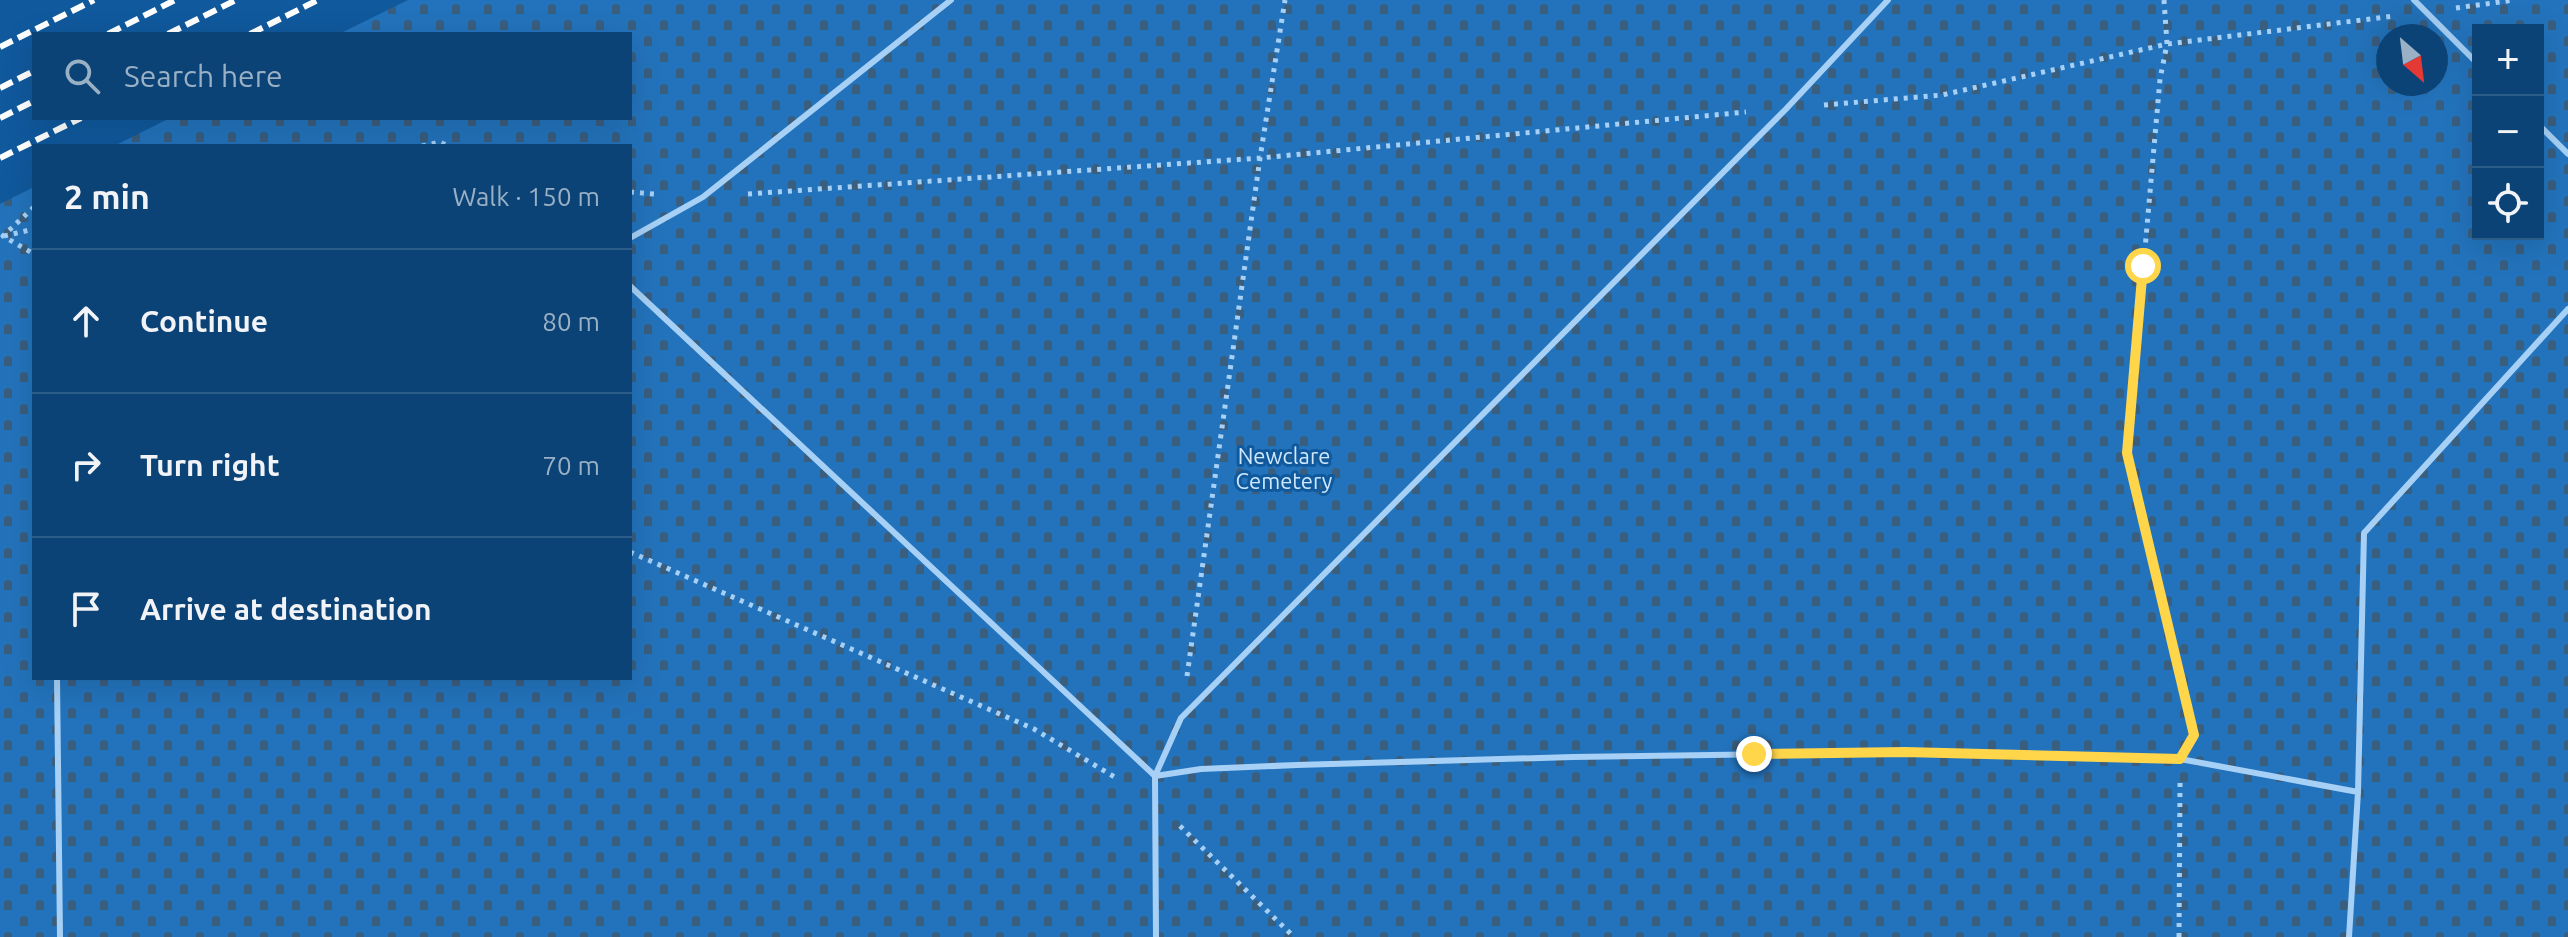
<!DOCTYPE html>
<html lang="en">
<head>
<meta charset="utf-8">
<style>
	:root { --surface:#0c4376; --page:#1a4e7e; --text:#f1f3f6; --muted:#9ab0c5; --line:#2c5c88 }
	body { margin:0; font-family:Ubuntu,sans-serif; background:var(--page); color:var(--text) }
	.controls { position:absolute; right:24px; top:24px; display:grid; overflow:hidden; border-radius:0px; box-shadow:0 8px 32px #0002 }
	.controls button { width:72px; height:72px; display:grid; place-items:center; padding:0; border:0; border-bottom:2px solid var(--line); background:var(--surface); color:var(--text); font:40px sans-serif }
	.compass { position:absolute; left:2376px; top:24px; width:72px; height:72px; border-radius:50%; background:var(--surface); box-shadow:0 8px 32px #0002; rotate:152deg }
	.stop { position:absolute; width:24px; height:24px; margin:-18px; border:6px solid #ffd54a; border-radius:50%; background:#fff }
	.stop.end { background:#ffd54a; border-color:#fff; box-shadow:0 2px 8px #0008 }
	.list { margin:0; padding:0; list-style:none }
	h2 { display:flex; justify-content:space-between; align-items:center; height:104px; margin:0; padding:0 32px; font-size:34px }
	h2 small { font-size:26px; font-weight:400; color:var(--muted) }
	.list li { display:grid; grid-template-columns:52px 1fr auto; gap:24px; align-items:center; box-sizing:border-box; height:144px; padding:0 32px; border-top:2px solid var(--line) }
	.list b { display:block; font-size:30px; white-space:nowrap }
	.list em { font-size:26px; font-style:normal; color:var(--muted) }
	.icon { flex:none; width:44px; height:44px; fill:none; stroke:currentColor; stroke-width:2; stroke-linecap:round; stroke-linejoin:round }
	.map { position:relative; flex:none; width:2568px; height:937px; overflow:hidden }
	.search { position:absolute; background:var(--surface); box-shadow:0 8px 32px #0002; left:32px; top:32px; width:600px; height:88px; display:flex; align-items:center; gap:20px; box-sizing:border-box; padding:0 28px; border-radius:0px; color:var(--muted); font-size:30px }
	.panel { position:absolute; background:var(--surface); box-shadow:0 8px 32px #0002; left:32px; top:144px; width:600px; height:536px; border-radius:0px }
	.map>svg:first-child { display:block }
	.cemetery { fill:url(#cemetery-stones); fill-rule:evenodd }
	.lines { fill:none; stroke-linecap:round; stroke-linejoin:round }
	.path { stroke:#a6d0f5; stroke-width:5; stroke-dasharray:4 6; stroke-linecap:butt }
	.lane { stroke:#a6d0f5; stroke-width:6 }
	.rail { stroke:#fff; stroke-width:6; stroke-dasharray:14 6; stroke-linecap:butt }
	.route { stroke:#ffd54a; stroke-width:10 }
	.labels { text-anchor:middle; stroke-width:6; stroke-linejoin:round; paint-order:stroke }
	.park-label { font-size:22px; fill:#cfe8fe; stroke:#10599d }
</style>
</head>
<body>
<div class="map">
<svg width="2568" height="937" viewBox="0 0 2568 937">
	<defs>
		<pattern id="cemetery-stones" width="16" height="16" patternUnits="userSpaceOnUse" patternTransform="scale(2)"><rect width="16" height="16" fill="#2373bc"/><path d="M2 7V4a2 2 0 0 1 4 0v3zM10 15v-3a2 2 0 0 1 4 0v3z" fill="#3a5e7e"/></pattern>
	</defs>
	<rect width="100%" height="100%" fill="#10599d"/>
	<path class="cemetery" d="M408 0H2568V937H0V204L34 187V678H630V146H114L170 118H630V34H339ZM2478 30H2538V234H2478ZM2388 36H2436V84H2388Z"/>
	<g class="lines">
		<path class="path" d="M2164 0 2167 44 2160 79 2127 453 2193 736
			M2456 8 2514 0
			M1824 105 1942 95 2167 44 2394 16
			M422 146 440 142 448 146
			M630 192 654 194
			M748 194 1260 158 1746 112
			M34 207 3 236 34 254
			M4 236 34 229
			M630 552 1034 729 1118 779
			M1187 676 1260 158 1285 0
			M1180 826 1294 937
			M2179 937 2180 783"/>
		<path class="lane" d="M2414 0 2478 64
			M2538 124 2568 154
			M630 238 703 197 951 0
			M630 286 1155 776 1201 769 1297 765 1573 757 1905 752 2180 759 2358 792
			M57 678 60 937
			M1156 937 1155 776 1181 718 1786 109 1888 0
			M2349 937 2358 792 2364 533 2568 309"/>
		<path class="rail" d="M108 34 175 0
			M168 34 236 0
			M250 34 318 0
			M0 47 94 0
			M0 88 34 71
			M0 118 34 101
			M0 158 81 118"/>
	</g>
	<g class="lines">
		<path class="route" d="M1754 754 1905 752 2180 759 2194 735 2127 453 2143 266"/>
	</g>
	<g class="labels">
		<g class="park-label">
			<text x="1284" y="464">Newclare<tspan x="1284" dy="25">Cemetery</tspan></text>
		</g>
	</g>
</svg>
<div class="controls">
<button>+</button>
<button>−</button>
<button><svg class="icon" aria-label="locate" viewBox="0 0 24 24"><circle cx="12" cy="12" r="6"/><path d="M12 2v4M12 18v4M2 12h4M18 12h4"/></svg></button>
</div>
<svg class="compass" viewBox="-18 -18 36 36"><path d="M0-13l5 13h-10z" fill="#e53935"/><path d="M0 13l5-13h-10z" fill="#9ab0c5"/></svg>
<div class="stop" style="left:2143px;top:266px"></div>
<div class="stop end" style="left:1754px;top:754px"></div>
<div class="search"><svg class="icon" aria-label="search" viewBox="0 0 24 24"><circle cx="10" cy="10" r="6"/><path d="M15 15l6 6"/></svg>Search here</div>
<section class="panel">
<h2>2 min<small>Walk · 150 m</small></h2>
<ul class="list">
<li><svg class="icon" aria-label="ahead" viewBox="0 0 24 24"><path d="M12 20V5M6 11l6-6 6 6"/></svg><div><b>Continue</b></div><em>80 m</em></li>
<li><svg class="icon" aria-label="right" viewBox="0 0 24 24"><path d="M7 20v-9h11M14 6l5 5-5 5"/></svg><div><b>Turn right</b></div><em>70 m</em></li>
<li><svg class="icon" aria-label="arrive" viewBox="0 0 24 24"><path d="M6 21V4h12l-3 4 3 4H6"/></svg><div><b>Arrive at destination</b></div></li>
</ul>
</section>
</div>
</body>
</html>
